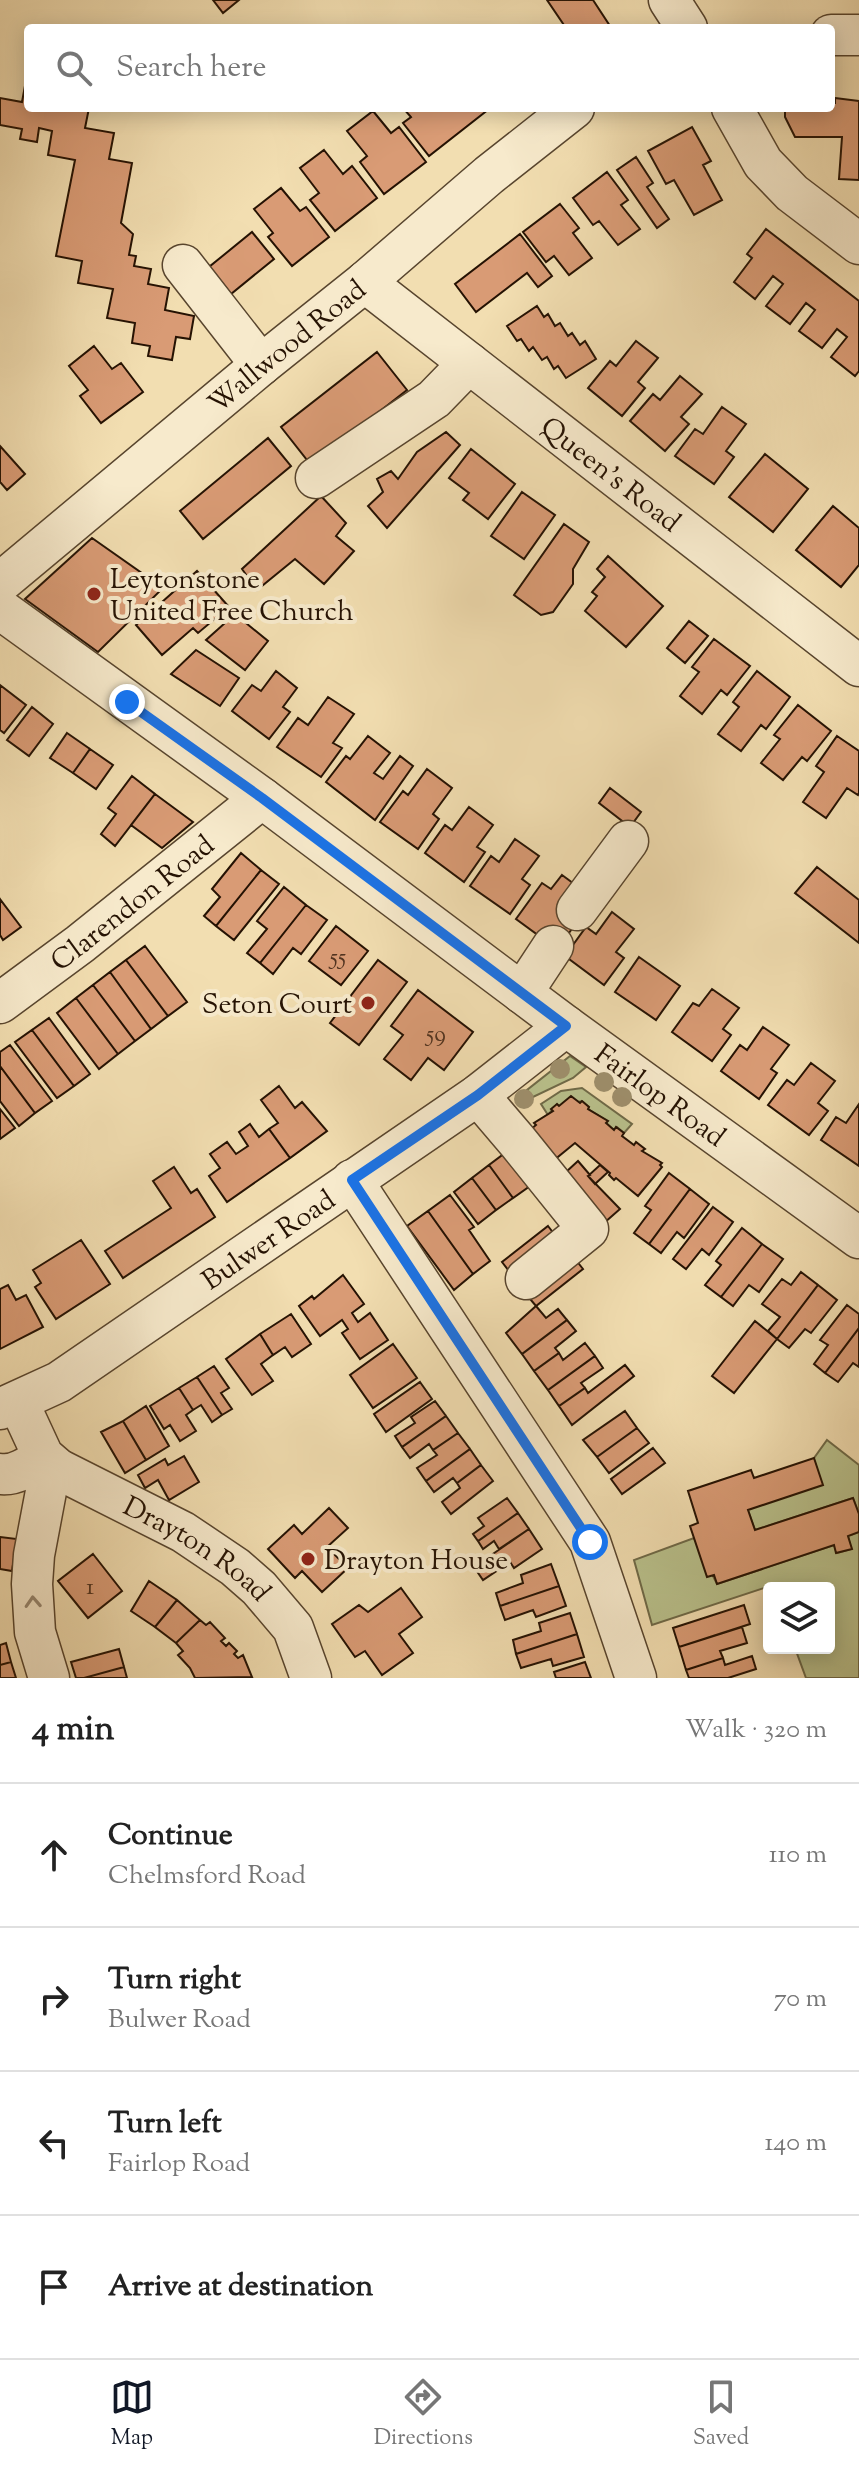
<!DOCTYPE html>
<html lang="en">
<head>
<meta charset="utf-8">
<style>
	:root { --surface:#fff; --page:#f6f6f6; --text:#222; --muted:#767676; --line:#e0e0e0; --accent:#111827 }
	body { margin:0; font-family:"Sorts Mill Goudy",serif; background:var(--page); color:var(--text) }
	.controls { position:absolute; right:24px; bottom:24px; display:grid; overflow:hidden; border-radius:8px; box-shadow:0 4px 20px #0003 }
	.controls button { width:72px; height:72px; display:grid; place-items:center; padding:0; border:0; border-bottom:2px solid var(--line); background:var(--surface); color:var(--text); font:40px sans-serif }
	.stop { position:absolute; width:24px; height:24px; margin:-18px; border:6px solid #1a73e8; border-radius:50%; background:#fff }
	.stop.end { background:#1a73e8; border-color:#fff; box-shadow:0 2px 8px #0008 }
	.list { margin:0; padding:0; list-style:none }
	h2 { display:flex; justify-content:space-between; align-items:center; height:104px; margin:0; padding:0 32px; font-size:34px }
	h2 small { font-size:26px; font-weight:400; color:var(--muted) }
	.list li { display:grid; grid-template-columns:52px 1fr auto; gap:24px; align-items:center; box-sizing:border-box; height:144px; padding:0 32px; border-top:2px solid var(--line) }
	.list b { display:block; font-size:30px; white-space:nowrap }
	.list p { margin:0; font-size:26px; white-space:nowrap; color:var(--muted) }
	.list em { font-size:26px; font-style:normal; color:var(--muted) }
	.icon { flex:none; width:44px; height:44px; fill:none; stroke:currentColor; stroke-width:2; stroke-linecap:round; stroke-linejoin:round }
	.map { position:relative; flex:none; width:859px; height:1678px; overflow:hidden }
	.search { position:absolute; background:var(--surface); box-shadow:0 4px 20px #0003; left:24px; right:24px; top:24px; height:88px; display:flex; align-items:center; gap:20px; box-sizing:border-box; padding:0 28px; border-radius:8px; color:var(--muted); font-size:30px }
	.sheet { height:680px; background:var(--surface) }
	nav { display:flex; justify-content:space-around; align-items:center; box-sizing:border-box; height:112px; border-top:2px solid var(--line); background:var(--surface); font-size:22px; color:var(--muted) }
	nav a { display:grid; justify-items:center; gap:4px }
	nav .on { color:var(--accent) }
	.map>svg:first-child { display:block }
	.green { fill:#b9c18c; stroke:#6f6a48; stroke-width:2 }
	.building { fill:#d99b75; stroke:#251203; stroke-width:2 }
	.lines { fill:none; stroke-linecap:round; stroke-linejoin:round }
	.minor-casing { stroke:#58452e; stroke-width:43 }
	.minor { stroke:#f7eacc; stroke-width:40 }
	.tree { fill:#9e8f6c }
	.oneway { stroke:#988972 }
	.route { stroke:#1a73e8; stroke-width:10 }
	.poi-dot { fill:#8f2418; stroke:#f7eacc; stroke-width:3 }
	.labels { text-anchor:middle; stroke-width:8; stroke-linejoin:round; paint-order:stroke }
	.number-label { font-size:24px; fill:#523420 }
	.street-label { font-size:28px; fill:#251203; stroke:#f7eacc }
	.poi-label { font-size:28px; fill:#251203; stroke:#f7eacc; text-anchor:start }
</style>
</head>
<body>
<div class="map">
<svg width="859" height="1678" viewBox="0 0 859 1678">
	<rect width="100%" height="100%" fill="#f2deb1"/>
	<filter id="stains"><feTurbulence type="fractalNoise" baseFrequency=".0025" numOctaves="4"/><feColorMatrix values="0 0 0 0 .2 0 0 0 0 .09 0 0 0 0 .02 0 0 0 .5 -.17"/></filter>
	<radialGradient id="worn" r=".72"><stop offset=".6" stop-color="#630" stop-opacity="0"/><stop offset="1" stop-color="#630" stop-opacity=".3"/></radialGradient>
	<path class="green" d="M570 1056 586 1067 573 1078 533 1097 527 1090Z
		M582 1088 632 1124 624 1133 617 1127 614 1130 606 1123 607 1121 588 1109 589 1107 582 1101 559 1106 557 1104 548 1115 541 1104 561 1091Z
		M827 1440 859 1465V1514L853 1498 755 1530 748 1510 814 1458Z
		M859 1532V1678H806L795 1648H829V1588H772L770 1586 652 1625 634 1560 694 1538 717 1584 834 1545 837 1553 851 1549 848 1536Z"/>
	<path class="building" d="M213 0H239L223 13Z
		M547 0H593L610 26 607 28H566Z
		M27 75 28 108H89L85 128 114 133 109 159 132 163 121 223 133 234 129 255 136 256 134 266 151 269 148 284 169 288 165 310 194 316 190 339 176 337 172 360 148 356 150 346 132 343 135 323 107 318 113 289 78 283 82 261 56 256 75 160 48 155 52 131 39 128 37 142 20 139 22 129 0 125V98L22 102Z
		M835 98 859 101V180L839 179 842 137H795L785 117V108H831V103H835Z
		M403 108H489V109L429 156 403 123 411 117Z
		M373 111 391 133 399 127 426 162 384 194 360 162 367 156 347 131Z
		M692 127 711 161 703 165 722 200 694 215 674 180 666 184 648 151Z
		M324 150 343 174 352 166 377 198 335 231 310 200 319 193 300 168Z
		M636 157 653 183 647 187 669 219 657 228 617 170Z
		M607 172 628 200 621 205 640 229 618 245 599 221 593 225 573 198Z
		M281 188 300 211 306 207 329 237 292 266 268 237 273 233 254 209Z
		M560 204 579 228 573 233 592 258 569 275 554 256 546 262 523 232Z
		M766 229 859 301V371L855 376 831 357 847 337 837 329 822 348 799 331 815 310 806 303 790 324 766 306 783 284 773 276 755 299 734 282 752 258 747 254Z
		M252 232 274 259 231 294 209 267Z
		M520 234 552 276 538 287 527 273 476 312 455 284Z
		M537 306 544 317 548 314 555 326 560 323 568 336 572 333 580 345 585 341 596 359 566 378 558 366 554 369 547 357 542 360 533 347 529 351 521 339 517 341 507 326Z
		M636 341 658 358 638 382 645 388 622 416 588 388 610 361 616 366Z
		M94 346 112 369 121 363 143 392 101 423 80 396 88 390 69 366Z
		M377 352 407 390 311 465 281 427Z
		M680 376 702 394 681 417 689 424 665 451 630 421 653 394 660 400Z
		M722 407 746 424 726 451 734 457 714 484 675 456 695 429 703 434Z
		M446 432 460 445 387 528 368 506 383 492 377 479 391 471 398 479 417 452Z
		M268 438 291 466 203 539 180 511Z
		M0 446 25 474 7 490 0 482Z
		M471 449 515 484 488 519 463 500 469 493 449 478Z
		M765 454 808 489 773 532 729 497Z
		M522 492 555 515 524 559 491 536Z
		M321 496 346 523 336 536 354 551 324 584 295 559 257 590 242 569Z
		M833 506 859 528V565L841 587 796 550Z
		M564 524 589 542 573 569V584L553 612 541 615 514 595Z
		M92 538 163 588 98 652 25 599Z
		M608 556 663 606 626 647 585 611 597 596 592 592 605 577 597 569Z
		M197 571 229 607 198 633 193 628 162 655 136 625Z
		M235 614 268 641 245 670 206 640Z
		M689 621 708 636 685 663 667 648Z
		M714 639 750 666 727 695 721 690 702 714 680 696 699 672 692 667Z
		M196 650 239 678 220 706 171 674Z
		M276 671 297 688 283 707 290 712 269 739 232 711 252 685 261 691Z
		M757 671 790 697 766 729 761 725 741 751 718 734 739 707 733 702Z
		M0 685 26 705 4 733 0 730Z
		M328 697 354 714 333 743 342 748 321 777 277 747 298 718 308 725Z
		M798 705 831 731 807 761 802 757 783 780 761 763 780 739 774 735Z
		M32 707 53 724 29 756 7 740Z
		M67 733 90 749 73 773 50 758Z
		M368 736 390 753 374 773 383 779 400 756 413 766 375 820 326 782 346 756 350 759Z
		M837 736 859 751V793L858 795 847 788 826 818 803 802 824 772 816 766Z
		M90 749 113 765 96 789 73 773Z
		M427 769 452 788 433 814 439 819 418 849 380 822 403 791 408 795Z
		M132 776 155 794 115 846 101 834 116 814 108 808Z
		M610 788 641 812 630 827 599 803Z
		M155 794 193 822 162 848 131 825Z
		M469 807 493 825 477 847 485 852 464 882 425 853 445 825 452 830Z
		M515 839 539 856 522 879 530 885 510 914 470 886 491 856 499 862Z
		M241 853 261 870 216 926 204 916 220 897 212 889Z
		M817 867 859 900V943L795 893Z
		M261 870 279 884 234 940 216 926Z
		M562 875 585 892 583 914 557 949 516 919 542 883 551 889Z
		M284 887 306 905 260 963 247 953 267 929 257 921Z
		M0 899 21 927 3 940 0 935Z
		M306 905 327 920 301 954 293 948 273 974 260 963Z
		M612 912 634 929 616 952 624 958 604 985 565 956 586 927 596 934Z
		M336 926 368 951 341 985 309 961Z
		M145 946 187 1002 168 1016 126 960Z
		M639 957 680 986 656 1020 615 992Z
		M126 960 168 1016 151 1029 110 972Z
		M378 960 407 982 359 1045 330 1023Z
		M110 972 151 1029 135 1041 93 985Z
		M93 985 135 1041 118 1054 76 998Z
		M712 989 739 1008 723 1029 731 1035 712 1061 672 1032 693 1003 699 1006Z
		M418 990 473 1032 444 1070 428 1058 411 1080 384 1059 403 1035 391 1026Z
		M76 998 118 1054 99 1069 57 1013Z
		M49 1018 90 1074 74 1086 32 1030Z
		M763 1027 789 1045 771 1069 777 1073 759 1099 721 1071 740 1045 747 1050Z
		M32 1030 74 1086 57 1098 15 1042Z
		M10 1045 52 1101 35 1113 0 1066V1052Z
		M811 1063 835 1081 818 1103 828 1111 809 1135 768 1105 787 1080 794 1085Z
		M0 1066 35 1113 19 1126 0 1101Z
		M279 1086 295 1108 302 1102 327 1131 290 1158 269 1129 278 1123 261 1100Z
		M571 1096 580 1103 582 1101 589 1107 588 1109 608 1121 606 1123 614 1130 616 1127 624 1133 622 1136 634 1145 636 1142 645 1149 642 1151 662 1163 660 1165 662 1167 638 1196 616 1178 614 1180 609 1175 610 1173 575 1143 548 1165 524 1135 536 1125 534 1123 553 1111 551 1109 557 1104 559 1106Z
		M859 1104V1166L821 1140 836 1117 846 1123Z
		M0 1109 15 1128 0 1139Z
		M250 1124 259 1137 269 1129 290 1158 227 1202 209 1176 220 1168 210 1154 227 1142 236 1154 248 1146 239 1132Z
		M505 1153 530 1186 513 1198 489 1165Z
		M578 1161 590 1175 588 1176 620 1209 596 1230 554 1183Z
		M489 1165 513 1198 496 1210 472 1178Z
		M600 1165 608 1172 595 1184 588 1176Z
		M174 1167 191 1193 197 1189 215 1217 123 1278 105 1251 171 1208 153 1181Z
		M669 1173 690 1189 649 1244 634 1233 651 1210 645 1206Z
		M472 1178 496 1210 478 1224 454 1192Z
		M690 1189 709 1204 684 1238 677 1232 661 1253 649 1244Z
		M450 1195 474 1227 469 1230 490 1261 473 1274 428 1211Z
		M713 1207 733 1222 709 1255 702 1249 686 1269 673 1259Z
		M428 1211 473 1274 454 1290 407 1226Z
		M548 1226 558 1239 512 1275 502 1262Z
		M742 1228 762 1244 721 1297 705 1285 721 1265 716 1261Z
		M81 1240 110 1284 56 1319 35 1287 41 1283 33 1270Z
		M762 1244 783 1259 759 1292 749 1285 733 1306 721 1297Z
		M572 1255 583 1269 536 1306 525 1293Z
		M801 1272 818 1285 777 1339 768 1331 780 1317 762 1304 782 1279 791 1285Z
		M343 1275 364 1304 352 1313 358 1322 370 1313 388 1340 360 1359 342 1333 348 1329 342 1320 320 1336 299 1306 312 1296 314 1299Z
		M8 1285 16 1300 26 1295 43 1327 0 1349V1289Z
		M818 1285 837 1300 811 1333 805 1329 789 1348 777 1339Z
		M847 1305 859 1314V1328L825 1373 814 1364 828 1345 820 1340Z
		M536 1306 546 1318 558 1309 567 1320 522 1354 506 1333Z
		M291 1314 311 1344 292 1357 285 1347 273 1355 260 1334Z
		M567 1320 576 1331 555 1348 559 1353 534 1371 522 1354Z
		M755 1321 777 1339 734 1393 712 1376Z
		M859 1328V1367L853 1363 838 1382 825 1373Z
		M260 1334 273 1355 261 1364 273 1381 252 1395 226 1359Z
		M585 1343 595 1356 548 1390 534 1371 559 1353 563 1360Z
		M393 1344 417 1378 373 1408 350 1375Z
		M595 1356 603 1368 581 1383 585 1388 559 1406 548 1390Z
		M625 1365 634 1376 572 1425 559 1406 585 1388 588 1393Z
		M214 1366 229 1388 221 1393 232 1409 222 1415 197 1377Z
		M197 1377 222 1415 212 1422 201 1405 193 1410 179 1388Z
		M420 1382 432 1399 386 1432 374 1414Z
		M179 1388 193 1410 186 1415 196 1431 180 1441 170 1425 164 1429 150 1406Z
		M435 1401 446 1416 402 1447 395 1436 415 1423 411 1417Z
		M146 1406 169 1446 146 1460 123 1421Z
		M625 1411 637 1428 597 1457 583 1440Z
		M446 1416 458 1433 433 1450 429 1444 410 1458 402 1447Z
		M123 1421 146 1460 125 1473 101 1432Z
		M637 1428 649 1443 609 1473 597 1457Z
		M458 1433 470 1449 426 1481 417 1468 437 1455 433 1450Z
		M653 1448 665 1463 622 1494 611 1479Z
		M470 1449 481 1465 457 1483 453 1478 434 1492 426 1481Z
		M184 1456 199 1482 169 1500 158 1480 145 1488 138 1475 165 1459 168 1465Z
		M814 1458 823 1485 748 1510 755 1530 853 1498 859 1514V1532L848 1536 852 1549 836 1553 834 1545 717 1584 714 1575 707 1577 690 1526 698 1523 688 1491 751 1470 754 1478Z
		M481 1465 493 1481 451 1514 442 1502 460 1488 457 1483Z
		M507 1498 518 1513 478 1541 473 1534 484 1526 478 1518Z
		M329 1508 348 1528 327 1547 348 1568 322 1592 302 1571 295 1578 268 1549 294 1525 302 1534Z
		M518 1513 529 1529 499 1549 494 1541 483 1549 478 1541Z
		M529 1529 542 1549 514 1568 510 1562 483 1580 474 1567Z
		M0 1537 17 1539 12 1571 0 1569Z
		M93 1554 122 1591 88 1618 58 1581Z
		M551 1564 559 1586 500 1606 496 1593 523 1583 521 1575Z
		M149 1581 177 1600 155 1627 131 1611Z
		M559 1586 566 1606 536 1617 533 1610 505 1620 500 1606Z
		M401 1588 422 1617 399 1634 413 1653 382 1675 365 1651 355 1657 332 1624 359 1605 368 1612Z
		M177 1600 200 1620 176 1643 155 1627Z
		M744 1605 750 1624 679 1647 673 1628Z
		M570 1613 577 1634 516 1654 513 1640 541 1631 539 1623Z
		M200 1620 206 1625 210 1622 225 1638 221 1641 226 1646 229 1643 237 1651 234 1654 238 1658 243 1655 252 1677 195 1678 190 1668 178 1655 183 1651 176 1643Z
		M742 1627 747 1643 720 1651 723 1658 686 1670 679 1647Z
		M577 1634 584 1657 553 1666 551 1659 521 1668 516 1654Z
		M6 1643 11 1662 0 1665V1645Z
		M119 1649 124 1667 84 1678H76L71 1662Z
		M752 1656 756 1669 728 1678H689L686 1670 723 1658 725 1665Z
		M11 1662 16 1678H0V1665Z
		M585 1662 591 1678H556L554 1672Z
		M124 1667 127 1678H84Z"/>
	<g class="lines">
		<defs>
			<g id="minor">
				<path d="M669 0 687 28"/>
				<path d="M831 35H859"/>
				<path d="M732 108 763 163 792 193 859 244"/>
				<path d="M183 265 261 365"/>
				<path id="s1" d="M366 281 375 290 859 666"/>
				<path d="M316 478 434 399 469 363"/>
				<path id="s2" d="M0 583 261 365 366 281 489 175 574 108"/>
				<path id="s3" d="M0 609 262 798 566 1026 859 1238"/>
				<path d="M577 910 628 841"/>
				<path d="M522 993 553 946"/>
				<path id="s4" d="M0 1003 80 944 262 798"/>
				<path d="M478 1095 518 1142 588 1229 526 1279"/>
				<path d="M352 1180 590 1542 636 1678"/>
				<path id="s5" d="M18 1402 43 1456 58 1469 183 1532 235 1567 259 1588 293 1628 311 1678"/>
				<path id="s6" d="M0 1409 59 1382 478 1095 566 1026"/>
				<path d="M0 1474C16 1476 30 1466 43 1456"/>
				<path d="M49 1678 35 1632 32 1584 34 1555 47 1486 58 1469"/>
			</g>
		</defs>
		<use href="#minor" class="minor-casing"/>
		<use href="#minor" class="minor"/>
	</g>
	<g class="tree">
		<circle cx="560" cy="1069" r="10"/>
		<circle cx="604" cy="1082" r="10"/>
		<circle cx="622" cy="1097" r="10"/>
		<circle cx="524" cy="1099" r="10"/>
	</g>
	<defs><path id="oneway-chevron" d="M-2-3.5L2.5 0L-2 3.5" fill="none" stroke-width="1.6" stroke-linecap="round" stroke-linejoin="round" transform="scale(2)"/></defs>
	<use class="oneway" href="#oneway-chevron" transform="translate(33 1602) rotate(-93)"/>
	<g class="lines">
		<path class="route" d="M127 702 262 798 566 1026 478 1095 352 1180 590 1542"/>
	</g>
	<g class="poi-dot">
		<circle cx="94" cy="594" r="8"/>
		<circle cx="368" cy="1003" r="8"/>
		<circle cx="308" cy="1559" r="8"/>
	</g>
	<g class="labels">
		<g class="number-label">
			<text x="338" y="964">55</text>
			<text x="436" y="1041">59</text>
			<text x="90" y="1594">1</text>
		</g>
		<g class="street-label">
			<text dy="10" stroke="none"><textPath href="#s2" startOffset="372">Wallwood Road</textPath></text>
			<text dy="10" stroke="none"><textPath href="#s1" startOffset="312">Queen's Road</textPath></text>
			<text dy="10" stroke="none"><textPath href="#s4" startOffset="166">Clarendon Road</textPath></text>
			<text dy="10" stroke="none"><textPath href="#s3" startOffset="820">Fairlop Road</textPath></text>
			<text dy="10" stroke="none"><textPath href="#s6" startOffset="318">Bulwer Road</textPath></text>
			<text dy="10" stroke="none"><textPath href="#s5" startOffset="240">Drayton Road</textPath></text>
		</g>
		<g class="poi-label">
			<text x="110" y="588">Leytonstone<tspan x="110" dy="32">United Free Church</tspan></text>
			<text x="352" y="1013" text-anchor="end">Seton Court</text>
			<text x="324" y="1569">Drayton House</text>
		</g>
	</g>
	<rect width="100%" height="100%" filter="url(#stains)"/>
	<rect width="100%" height="100%" fill="url(#worn)"/>
</svg>
<div class="controls">
<button><svg class="icon" aria-label="layers" viewBox="0 0 24 24"><path d="M12 4l9 5-9 5-9-5zM3 14l9 5 9-5"/></svg></button>
</div>
<div class="stop" style="left:590px;top:1542px"></div>
<div class="stop end" style="left:127px;top:702px"></div>
<div class="search"><svg class="icon" aria-label="search" viewBox="0 0 24 24"><circle cx="10" cy="10" r="6"/><path d="M15 15l6 6"/></svg>Search here</div>
</div>
<section class="sheet">
<h2>4 min<small>Walk · 320 m</small></h2>
<ul class="list">
<li><svg class="icon" aria-label="ahead" viewBox="0 0 24 24"><path d="M12 20V5M6 11l6-6 6 6"/></svg><div><b>Continue</b><p>Chelmsford Road</p></div><em>110 m</em></li>
<li><svg class="icon" aria-label="right" viewBox="0 0 24 24"><path d="M7 20v-9h11M14 6l5 5-5 5"/></svg><div><b>Turn right</b><p>Bulwer Road</p></div><em>70 m</em></li>
<li><svg class="icon" aria-label="left" viewBox="0 0 24 24"><path d="M17 20v-9H6M10 6l-5 5 5 5"/></svg><div><b>Turn left</b><p>Fairlop Road</p></div><em>140 m</em></li>
<li><svg class="icon" aria-label="arrive" viewBox="0 0 24 24"><path d="M6 21V4h12l-3 4 3 4H6"/></svg><div><b>Arrive at destination</b></div></li>
</ul>
</section>
<nav>
<a class="on"><svg class="icon" aria-label="map" viewBox="0 0 24 24"><path d="M3 6l6-2 6 2 6-2v14l-6 2-6-2-6 2zM9 4v14M15 6v14"/></svg>Map</a>
<a><svg class="icon" aria-label="directions" viewBox="0 0 24 24"><path d="M12 3l9 9-9 9-9-9zM9 14v-3h6M13 9l2 2-2 2"/></svg>Directions</a>
<a><svg class="icon" aria-label="saved" viewBox="0 0 24 24"><path d="M7 4h10v16l-5-4-5 4z"/></svg>Saved</a>
</nav>
</body>
</html>
